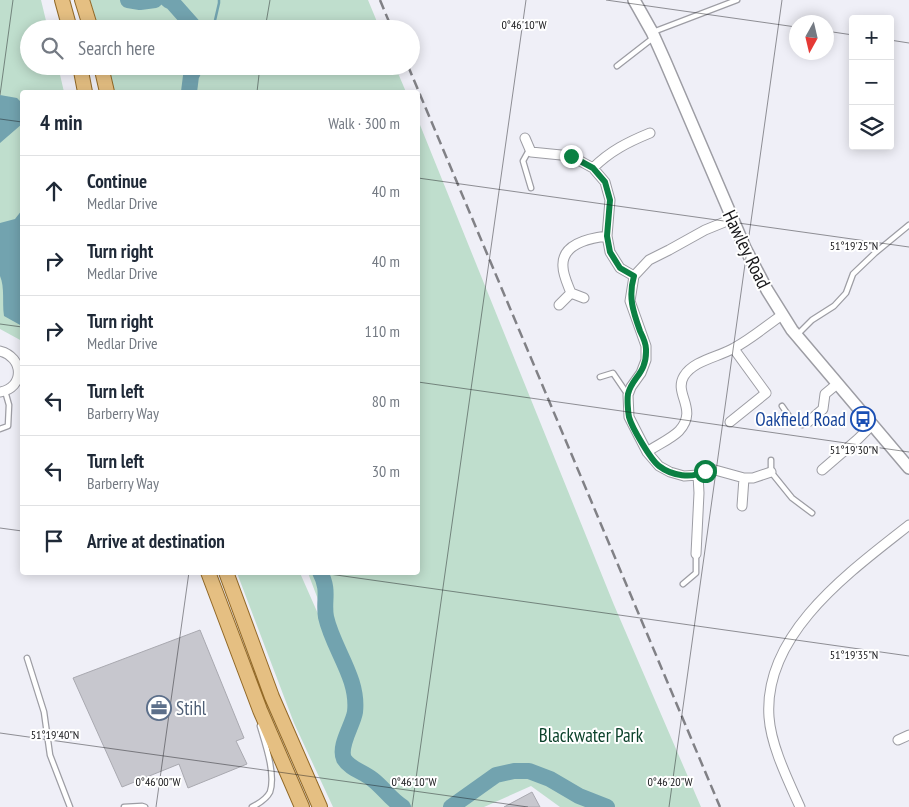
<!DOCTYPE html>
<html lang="en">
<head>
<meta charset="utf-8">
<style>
	:root { --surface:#fff; --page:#f2f2f3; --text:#1f2937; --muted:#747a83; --line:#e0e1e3 }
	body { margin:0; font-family:"PT Sans Narrow",sans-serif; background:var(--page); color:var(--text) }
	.controls { position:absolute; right:15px; top:15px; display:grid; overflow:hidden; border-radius:5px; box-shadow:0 2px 12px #0003 }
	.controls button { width:45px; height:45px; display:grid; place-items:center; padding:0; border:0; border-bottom:1px solid var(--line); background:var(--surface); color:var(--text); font:25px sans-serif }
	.compass { position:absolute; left:789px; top:15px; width:45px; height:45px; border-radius:50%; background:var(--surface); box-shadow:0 2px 12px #0003; rotate:188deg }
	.stop { position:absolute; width:15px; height:15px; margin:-11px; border:4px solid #0b8043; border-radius:50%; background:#fff }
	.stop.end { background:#0b8043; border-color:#fff; box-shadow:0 1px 5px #0008 }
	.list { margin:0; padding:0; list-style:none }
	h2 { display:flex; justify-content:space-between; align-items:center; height:65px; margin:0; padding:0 20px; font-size:21px }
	h2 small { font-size:16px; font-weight:400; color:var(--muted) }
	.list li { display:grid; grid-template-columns:32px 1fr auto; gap:15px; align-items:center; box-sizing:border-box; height:70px; padding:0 20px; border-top:1px solid var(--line) }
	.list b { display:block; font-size:19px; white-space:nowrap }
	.list p { margin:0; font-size:16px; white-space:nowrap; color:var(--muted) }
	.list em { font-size:16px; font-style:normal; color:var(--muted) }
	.icon { flex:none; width:28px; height:28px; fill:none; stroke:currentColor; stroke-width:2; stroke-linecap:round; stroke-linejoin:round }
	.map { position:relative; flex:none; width:909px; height:807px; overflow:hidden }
	.search { position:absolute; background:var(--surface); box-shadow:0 2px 12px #0003; left:20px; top:20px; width:400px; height:55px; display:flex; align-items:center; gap:12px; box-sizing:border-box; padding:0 18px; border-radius:28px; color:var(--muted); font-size:19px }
	.panel { position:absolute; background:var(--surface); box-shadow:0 2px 12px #0003; left:20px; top:90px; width:400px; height:485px; border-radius:5px }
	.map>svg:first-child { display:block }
	.green { fill:#bfdecd }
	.water { fill:#72a3af }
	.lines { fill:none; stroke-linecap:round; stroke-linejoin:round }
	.stream { stroke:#72a3af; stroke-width:2.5 }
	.river { stroke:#72a3af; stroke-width:16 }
	.building { fill:#c7c7ce; stroke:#a9a9b0 }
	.lane-casing { stroke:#9d9da4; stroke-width:7 }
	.street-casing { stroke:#9d9da4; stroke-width:11 }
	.secondary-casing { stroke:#9d9da4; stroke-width:14 }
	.primary-casing { stroke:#926927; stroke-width:16 }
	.lane { stroke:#fff; stroke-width:4.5 }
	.street { stroke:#fff; stroke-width:9 }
	.secondary { stroke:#fff; stroke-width:11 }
	.primary { stroke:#e5bf82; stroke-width:14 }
	.rail { stroke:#818186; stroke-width:2.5; stroke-dasharray:10 5; stroke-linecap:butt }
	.route { stroke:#0b8043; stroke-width:6 }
	.ticks { fill:none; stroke:#17171a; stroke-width:1; stroke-opacity:0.45 }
	.labels { text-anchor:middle; stroke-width:4; stroke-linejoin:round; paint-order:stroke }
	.street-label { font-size:19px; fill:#17171a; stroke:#fff }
	.transit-label { font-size:19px; fill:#164399; stroke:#fff; text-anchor:end }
	.service-label { font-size:19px; fill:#4e5e75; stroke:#fff; text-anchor:start }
	.park-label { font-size:19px; fill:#0d432c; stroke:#fff }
	.ticks-label { font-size:12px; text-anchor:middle; fill:#17171a; stroke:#fff; stroke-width:4; stroke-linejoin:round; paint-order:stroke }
</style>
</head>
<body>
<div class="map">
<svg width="909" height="807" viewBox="0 0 909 807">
	<rect width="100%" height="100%" fill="#efeff7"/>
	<path class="green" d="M0 0H41L48 29H29V66H58L64 92H22V341L0 329Z
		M90 0H368L380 29H99Z
		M108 66H395L406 92H114Z
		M418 120 614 605 701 807H560L531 786 484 807H333L294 723 237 573H300L356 700 308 573 418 572Z"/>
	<path class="water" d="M0 95 17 98 22 103V124L0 143Z
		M22 210V326L4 316C2 302 5 288 0 276V223L15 219Z"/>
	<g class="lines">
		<path class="stream" d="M213 29 219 3V0"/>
		<path class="river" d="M128 0 140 2 155 0
			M168 0 172 2 196 29
			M189 92 191 76 196 66
			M320 572C330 591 323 600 326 617 333 649 359 678 355 712 353 725 338 746 344 759 350 769 364 772 372 779 384 788 390 799 403 807
			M451 807 496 775 514 771H529L550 779 579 796 607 807"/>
	</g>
	<path class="building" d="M200 630 244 738 236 741 247 764 188 788 179 764 122 787 73 678Z
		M532 792 540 807H504Z"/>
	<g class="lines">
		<defs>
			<path id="lane" d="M653 32 737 0
				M617 66 653 38
				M531 152H528L523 161 531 188
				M798 334 812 320 834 306 846 293 853 274 875 253 909 225
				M600 377 613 373 628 395
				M782 406 791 419 802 425 808 422
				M0 429 8 426 9 405 5 391
				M771 460V472L792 498 812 513
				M683 584 696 573V554
				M27 658 44 712 50 755 70 807
				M124 807 142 806 145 807
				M252 807C258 804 267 798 270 792 276 774 265 743 260 726"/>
			<path id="street" d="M525 138 531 152 571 156 593 168 605 182 610 200 607 236 610 252 620 268 634 276
				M593 168C610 151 628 142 650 133
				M732 219 705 230 669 250 649 260 634 276 630 301 646 346V360L641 373 631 387 628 395 629 417 647 452 659 466 670 472 684 476 698 475 705 471 715 470 744 478H753L771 472
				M571 293C568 285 563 275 563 267 561 244 590 238 607 236
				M559 305 571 293 584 298
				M0 351C24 357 25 388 0 392
				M730 422 766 393 734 349
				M808 422 823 409 825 394 837 384
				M647 452C657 445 671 439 679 431 699 409 673 394 684 376 694 360 719 357 734 348 751 339 766 326 782 315
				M822 470 858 439 872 425
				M742 506 744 478
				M696 554 699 493 698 475
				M898 740 909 735
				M800 807C788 780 771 746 769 717 763 633 851 571 909 525"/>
			<path id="secondary" d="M634 0 652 32 665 61 745 248 767 290 792 330 909 468"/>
			<path id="primary" d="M62 0 70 29
				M82 0 91 29
				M80 66 85 92
				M101 66 107 92
				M208 572 260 710 302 807
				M226 572 272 697 320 807"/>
		</defs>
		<use href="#lane" class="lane-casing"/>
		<use href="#street" class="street-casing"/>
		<use href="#secondary" class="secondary-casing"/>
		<use href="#primary" class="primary-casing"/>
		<use href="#lane" class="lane"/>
		<use href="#street" class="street"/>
		<use href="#secondary" class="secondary"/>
		<use href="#primary" class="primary"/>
		<path class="rail" d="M380 0 392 29
			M408 66 720 807"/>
	</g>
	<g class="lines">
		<path class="route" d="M571 156 593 168 605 182 610 200 607 236 610 252 620 268 634 276C628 297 633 311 640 331 643 337 646 343 646 349 647 374 632 377 628 394 627 400 628 412 629 417 632 428 651 460 659 466 672 476 692 479 705 471"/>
	</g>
	<path class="ticks" d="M606 0 796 27M265 29 270 0M826 31 853 35M890 40 909 43M257 92 260 66M0 95 13 0M0 119 22 122M418 178 909 247M0 324 22 327M418 382 909 452M0 528 22 531M315 572 909 656M0 733 528 807M156 807 189 572M412 807 526 0M669 807 782 0"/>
	<defs>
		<symbol id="bus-ring" viewBox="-11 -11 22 22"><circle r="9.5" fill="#fff" stroke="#1a4fb4" stroke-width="1.5"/><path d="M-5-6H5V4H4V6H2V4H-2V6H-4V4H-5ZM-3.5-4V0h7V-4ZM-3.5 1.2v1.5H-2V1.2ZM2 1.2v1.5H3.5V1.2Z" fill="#1a4fb4"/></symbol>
		<symbol id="office-ring" viewBox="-11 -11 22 22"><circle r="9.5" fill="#fff" stroke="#5c6f8a" stroke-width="1.5"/><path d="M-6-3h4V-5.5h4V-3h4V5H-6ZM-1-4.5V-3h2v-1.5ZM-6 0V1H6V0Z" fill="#5c6f8a"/></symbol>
	</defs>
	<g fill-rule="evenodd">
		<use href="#bus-ring" x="849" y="405" width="28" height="28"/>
		<use href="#office-ring" x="145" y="694" width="28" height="28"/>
	</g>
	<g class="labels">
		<g class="street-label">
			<text transform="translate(747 249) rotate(64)" y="7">Hawley Road</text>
		</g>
		<g class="transit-label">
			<text x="846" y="426">Oakfield Road</text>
		</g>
		<g class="service-label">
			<text x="176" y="715">Stihl</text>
		</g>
		<g class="park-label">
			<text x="591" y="742">Blackwater Park</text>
		</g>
	</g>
	<g class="ticks-label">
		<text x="524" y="29">0°46'10"W</text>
		<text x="854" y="250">51°19'25"N</text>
		<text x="854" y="454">51°19'30"N</text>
		<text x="854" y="659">51°19'35"N</text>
		<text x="55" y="739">51°19'40"N</text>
		<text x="158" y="786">0°46'00"W</text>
		<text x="414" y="786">0°46'10"W</text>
		<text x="670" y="786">0°46'20"W</text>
	</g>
</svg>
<div class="controls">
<button>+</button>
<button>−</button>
<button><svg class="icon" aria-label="layers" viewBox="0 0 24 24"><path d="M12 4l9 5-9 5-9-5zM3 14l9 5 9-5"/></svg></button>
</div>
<svg class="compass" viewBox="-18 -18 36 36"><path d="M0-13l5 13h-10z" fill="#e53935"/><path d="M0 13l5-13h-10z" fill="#747a83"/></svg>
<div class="stop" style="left:705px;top:471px"></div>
<div class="stop end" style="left:571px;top:156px"></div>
<div class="search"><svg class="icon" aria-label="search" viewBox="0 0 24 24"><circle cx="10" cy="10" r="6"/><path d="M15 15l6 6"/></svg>Search here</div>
<section class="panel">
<h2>4 min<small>Walk · 300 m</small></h2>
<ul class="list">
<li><svg class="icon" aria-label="ahead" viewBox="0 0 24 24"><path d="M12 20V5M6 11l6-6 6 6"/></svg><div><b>Continue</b><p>Medlar Drive</p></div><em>40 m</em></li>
<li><svg class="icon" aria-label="right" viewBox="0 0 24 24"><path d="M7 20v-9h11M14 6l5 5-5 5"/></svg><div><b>Turn right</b><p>Medlar Drive</p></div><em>40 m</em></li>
<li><svg class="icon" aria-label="right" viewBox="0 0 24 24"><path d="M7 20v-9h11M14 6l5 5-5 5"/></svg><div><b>Turn right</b><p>Medlar Drive</p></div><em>110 m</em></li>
<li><svg class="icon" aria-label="left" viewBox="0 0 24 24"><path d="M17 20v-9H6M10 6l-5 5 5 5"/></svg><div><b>Turn left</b><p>Barberry Way</p></div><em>80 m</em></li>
<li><svg class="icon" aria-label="left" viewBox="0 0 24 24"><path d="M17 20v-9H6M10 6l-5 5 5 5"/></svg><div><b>Turn left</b><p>Barberry Way</p></div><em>30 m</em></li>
<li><svg class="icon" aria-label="arrive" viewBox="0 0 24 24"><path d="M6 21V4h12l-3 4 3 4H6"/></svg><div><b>Arrive at destination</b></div></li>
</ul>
</section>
</div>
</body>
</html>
